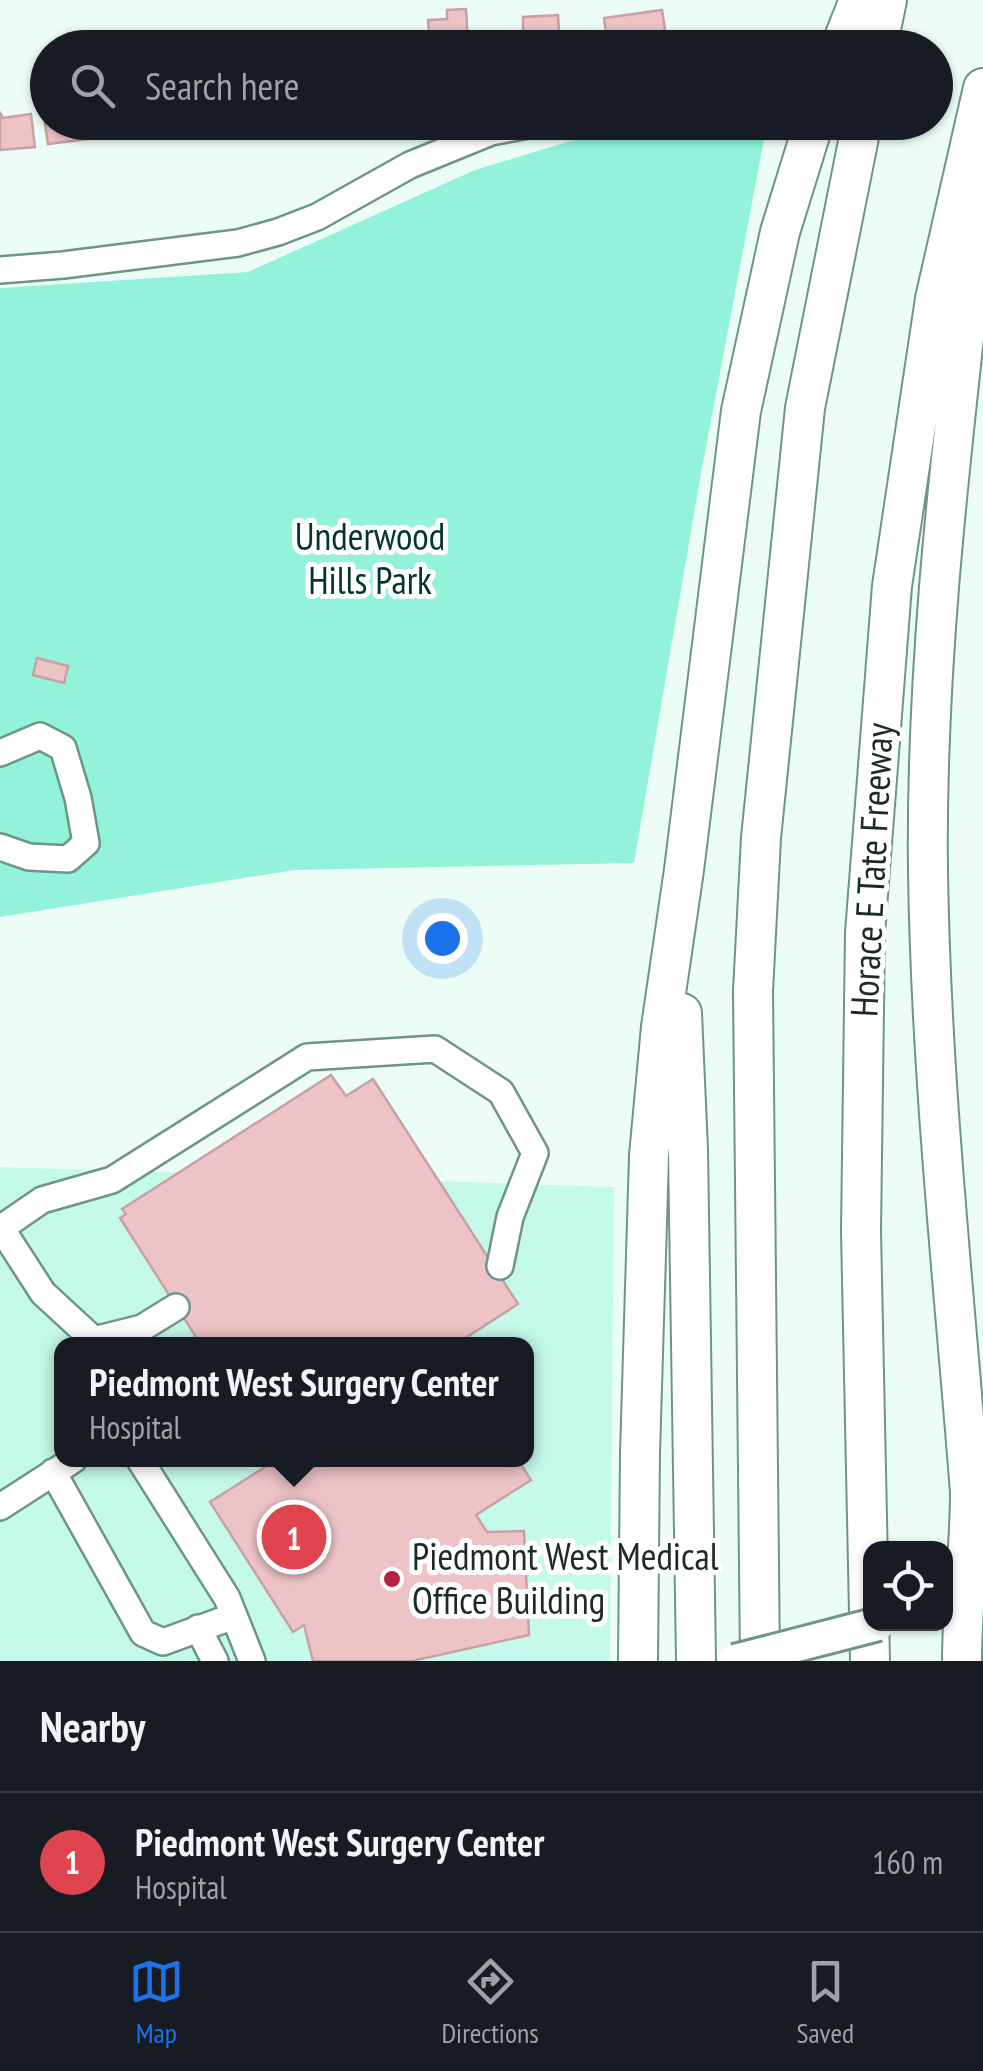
<!DOCTYPE html>
<html lang="en">
<head>
<meta charset="utf-8">
<style>
	:root { --surface:#171b24; --page:#242831; --text:#f1f3f6; --muted:#9ea1a6; --line:#363941; --accent:#1a73e8 }
	body { margin:0; font-family:"PT Sans Narrow",sans-serif; background:var(--page); color:var(--text) }
	.controls { position:absolute; right:30px; bottom:30px; display:grid; overflow:hidden; border-radius:20px; box-shadow:0 2px 8px #0004 }
	.controls button { width:90px; height:90px; display:grid; place-items:center; padding:0; border:0; border-bottom:2px solid var(--line); background:var(--surface); color:var(--text); font:50px sans-serif }
	.you { position:absolute; left:442px; top:938px; width:35px; height:35px; margin:-25px; border:8px solid #fff; border-radius:50%; background:#1a73e8; box-shadow:0 0 0 15px #1a73e833 }
	.badge { display:grid; place-items:center; width:65px; height:65px; border-radius:50%; background:var(--accent); color:#fff; font-size:32px; font-weight:700 }
	.pin { position:absolute; translate:-50% -50%; border:5px solid #fff; box-shadow:0 2px 10px #0006 }
	.popup { position:absolute; left:54px; top:1337px; width:480px; height:130px; box-sizing:border-box; display:grid; place-content:center; border-radius:20px; background:var(--surface); filter:drop-shadow(0 2px 8px #0005); font-size:32px; white-space:nowrap; color:var(--muted) }
	.popup b { font-size:38px; color:var(--text) }
	.popup::after { content:''; position:absolute; left:50%; top:100%; margin-left:-20px; border:20px solid transparent; border-top-color:var(--surface) }
	.list { margin:0; padding:0; list-style:none }
	h2 { display:flex; justify-content:space-between; align-items:center; height:130px; margin:0; padding:0 40px; font-size:42px }
	h2 small { font-size:32px; font-weight:400; color:var(--muted) }
	.list li { display:grid; grid-template-columns:65px 1fr auto; gap:30px; align-items:center; box-sizing:border-box; height:140px; padding:0 40px; border-top:2px solid var(--line) }
	.list b { display:block; font-size:38px; white-space:nowrap }
	.list p { margin:0; font-size:32px; white-space:nowrap; color:var(--muted) }
	.list em { font-size:32px; font-style:normal; color:var(--muted) }
	.icon { flex:none; width:55px; height:55px; fill:none; stroke:currentColor; stroke-width:2; stroke-linecap:round; stroke-linejoin:round }
	.map { position:relative; flex:none; width:983px; height:1661px; overflow:hidden }
	.search { position:absolute; background:var(--surface); box-shadow:0 2px 8px #0004; left:30px; right:30px; top:30px; height:110px; display:flex; align-items:center; gap:25px; box-sizing:border-box; padding:0 35px; border-radius:55px; color:var(--muted); font-size:38px }
	.sheet { height:270px; background:var(--surface) }
	nav { display:flex; justify-content:space-around; align-items:center; box-sizing:border-box; height:140px; border-top:2px solid var(--line); background:var(--surface); font-size:28px; color:var(--muted) }
	nav a { display:grid; justify-items:center; gap:5px }
	nav .on { color:var(--accent) }
	.map>svg:first-child { display:block }
	.built { fill:#c5faeb; fill-rule:evenodd }
	.green { fill:#92f3da }
	.building { fill:#edc3c6; stroke:#c8a1a3; stroke-width:2.5 }
	.lines { fill:none; stroke-linecap:round; stroke-linejoin:round }
	.minor-casing { stroke:#6d958a; stroke-width:30 }
	.highway-casing { stroke:#6d958a; stroke-width:42 }
	.minor { stroke:#fff; stroke-width:25 }
	.highway { stroke:#fff; stroke-width:38 }
	.major-bridge-casing { stroke:#6d958a; stroke-width:38; stroke-linecap:butt }
	.major-bridge { stroke:#fff; stroke-width:32 }
	.poi-dot { fill:#b52345; stroke:#fff; stroke-width:4 }
	.labels { text-anchor:middle; stroke-width:10; stroke-linejoin:round; paint-order:stroke }
	.park-label { font-size:38px; fill:#00362c; stroke:#fff }
	.street-label { font-size:38px; fill:#1b2b27; stroke:#fff }
	.poi-label { font-size:38px; fill:#1b2b27; stroke:#fff; text-anchor:start }
</style>
</head>
<body>
<div class="map">
<svg width="983" height="1661" viewBox="0 0 983 1661">
	<rect width="100%" height="100%" fill="#ecfdf8"/>
	<path class="built" d="M0 1167 614 1187 610 1661H0ZM61 1344H526V1460H61Z"/>
	<path class="green" d="M630 123H767L700 479 634 863 294 870 0 917V288L248 272 475 170Z"/>
	<path class="building" d="M466 9 468 43H476V48H430L428 20 447 19V10Z
		M662 10 668 48H649L648 44 639 45V48H608L604 18Z
		M558 15 560 48H513L512 32 523 31V17Z
		M277 32 282 48H258L256 39Z
		M375 36 379 48H339V47Z
		M43 110H48V122H94L96 138 48 144Z
		M0 113 3 118 31 114 35 147 0 150Z
		M124 122H175V124L127 136Z
		M198 122H250L252 127 228 136 223 123 201 131Z
		M37 658 68 666 64 683 33 675Z
		M331 1075 346 1096 373 1079 518 1304 456 1344H183L196 1337 120 1218 126 1214 122 1209Z
		M276 1460H518L531 1480 476 1515 487 1532 524 1531 529 1635 412 1661H313L304 1625 293 1632 210 1502Z"/>
	<g class="lines">
		<defs>
			<path id="minor" d="M0 270 63 265 238 243 278 232 317 217 410 165 491 132 545 122
				M0 753 40 736 63 748 78 798 86 843 68 859 29 857 0 847
				M1 1228 43 1293 94 1340 142 1328 176 1307
				M0 1229 42 1200 112 1180 307 1057 435 1049 501 1092 535 1153 510 1217 500 1266
				M140 1460 227 1598 252 1661
				M53 1472 143 1633 163 1642 234 1616
				M0 1507 73 1460
				M198 1628 215 1661"/>
			<path id="highway" d="M840 48 859 0
				M877 48 887 0
				M682 1013 688 1150 696 1661
				M638 1661 640 1453 649 1156 661 1027 684 870 741 411 780 232 814 122
				M760 1661 753 991 761 838 805 408 862 122
				M870 1661 861 1231 865 933 892 586 935 299 983 88
				M962 1661C962 1604 970 1549 970 1492 954 1286 931 1079 928 872 925 644 956 417 980 192"/>
		</defs>
		<use href="#minor" class="minor-casing"/>
		<use href="#highway" class="highway-casing"/>
		<use href="#minor" class="minor"/>
		<use href="#highway" class="highway"/>
		<defs>
			<path id="major-bridge" d="M735 1661 878 1624"/>
		</defs>
		<use href="#major-bridge" class="major-bridge-casing"/>
		<use href="#major-bridge" class="major-bridge"/>
	</g>
	<circle class="poi-dot" cx="392" cy="1579" r="10"/>
	<g class="labels">
		<g class="park-label">
			<text x="370" y="550">Underwood<tspan x="370" dy="44">Hills Park</tspan></text>
		</g>
		<g class="street-label">
			<text transform="translate(872 870) rotate(-87)" y="13">Horace E Tate Freeway</text>
		</g>
		<g class="poi-label">
			<text x="412" y="1570">Piedmont West Medical<tspan x="412" dy="44">Office Building</tspan></text>
		</g>
	</g>
</svg>
<div class="controls">
<button><svg class="icon" aria-label="locate" viewBox="0 0 24 24"><circle cx="12" cy="12" r="6"/><path d="M12 2v4M12 18v4M2 12h4M18 12h4"/></svg></button>
</div>
<div class="you"></div>
<div class="pin badge" style="left:294px;top:1537px;background:#e0444e">1</div>
<div class="popup"><b>Piedmont West Surgery Center</b>Hospital</div>
<div class="search"><svg class="icon" aria-label="search" viewBox="0 0 24 24"><circle cx="10" cy="10" r="6"/><path d="M15 15l6 6"/></svg>Search here</div>
</div>
<section class="sheet">
<h2>Nearby<small></small></h2>
<ul class="list">
<li><span class="badge" style="background:#e0444e">1</span><div><b>Piedmont West Surgery Center</b><p>Hospital</p></div><em>160 m</em></li>
</ul>
</section>
<nav>
<a class="on"><svg class="icon" aria-label="map" viewBox="0 0 24 24"><path d="M3 6l6-2 6 2 6-2v14l-6 2-6-2-6 2zM9 4v14M15 6v14"/></svg>Map</a>
<a><svg class="icon" aria-label="directions" viewBox="0 0 24 24"><path d="M12 3l9 9-9 9-9-9zM9 14v-3h6M13 9l2 2-2 2"/></svg>Directions</a>
<a><svg class="icon" aria-label="saved" viewBox="0 0 24 24"><path d="M7 4h10v16l-5-4-5 4z"/></svg>Saved</a>
</nav>
</body>
</html>
